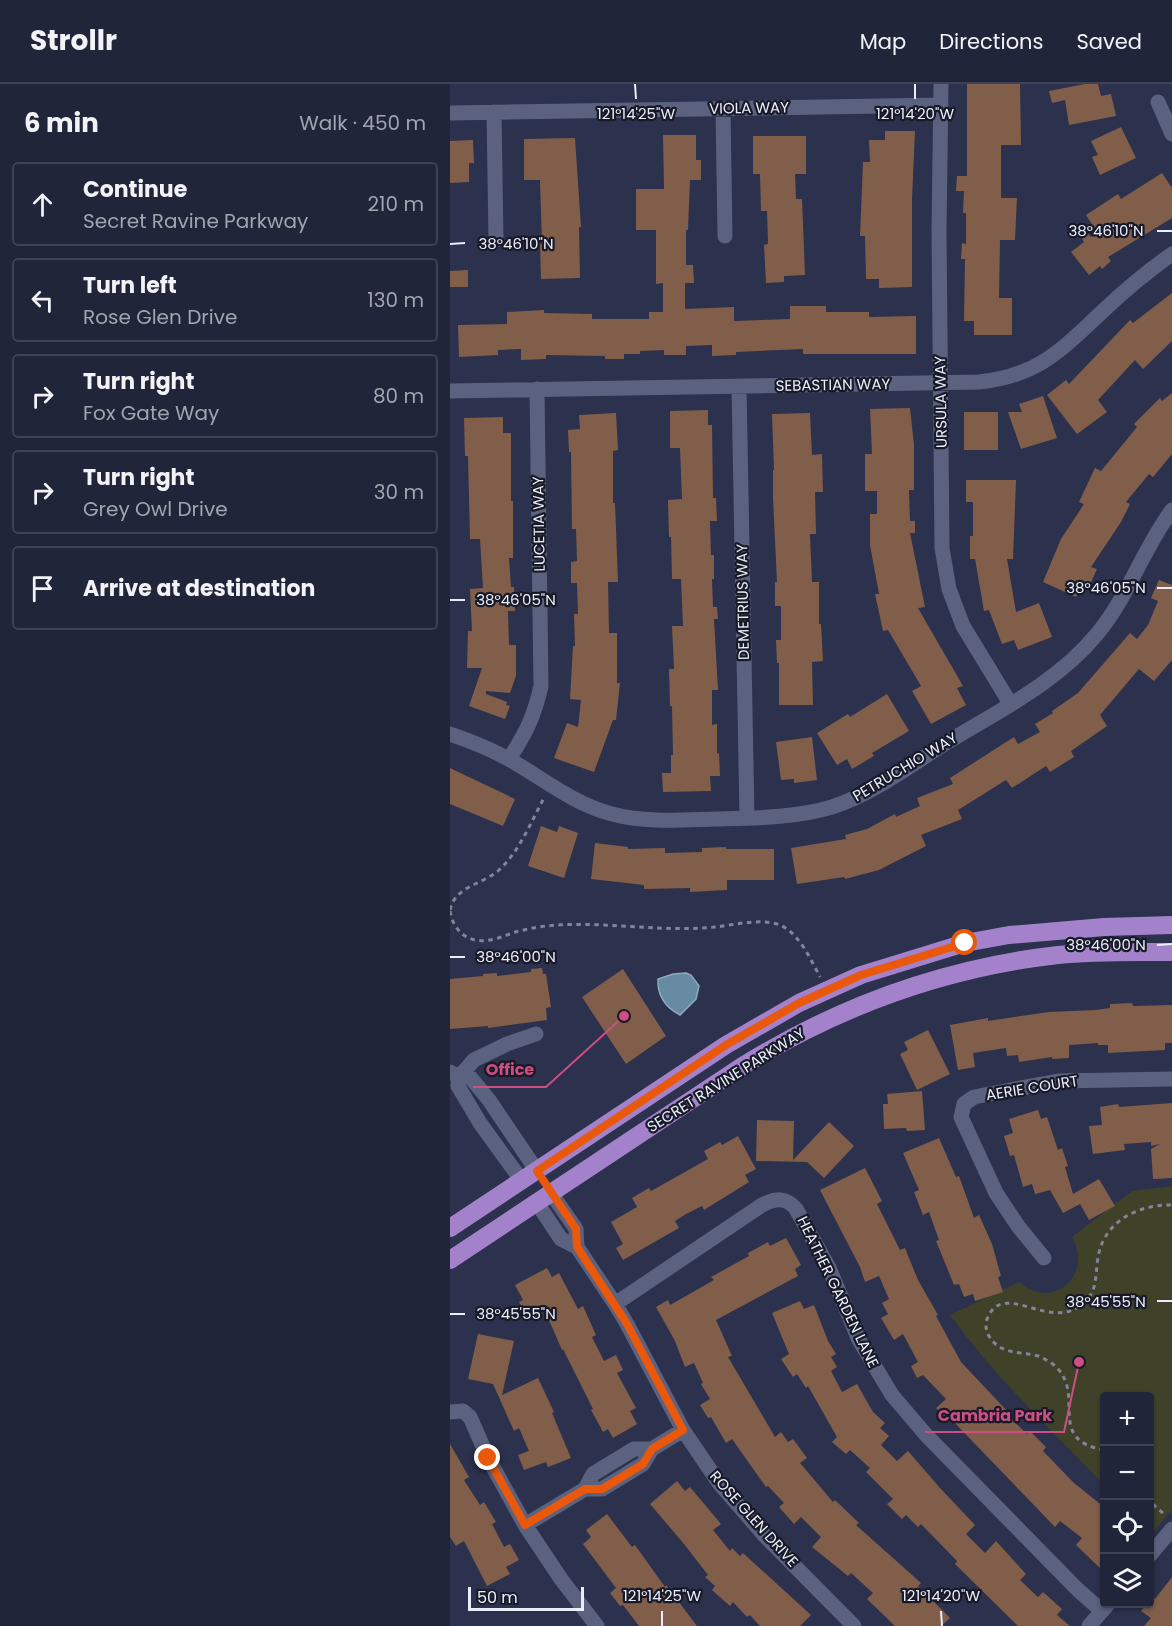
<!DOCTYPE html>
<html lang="en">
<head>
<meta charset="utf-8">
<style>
	:root { --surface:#21253a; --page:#2d3145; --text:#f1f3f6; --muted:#a2a5af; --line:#3e4254 }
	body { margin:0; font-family:Poppins,sans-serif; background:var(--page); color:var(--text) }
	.controls { position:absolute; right:18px; bottom:18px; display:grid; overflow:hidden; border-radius:6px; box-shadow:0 2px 4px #0004 }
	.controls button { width:54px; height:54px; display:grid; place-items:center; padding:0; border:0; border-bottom:2px solid var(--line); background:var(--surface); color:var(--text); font:30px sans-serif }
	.scale { position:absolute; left:18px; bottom:15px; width:116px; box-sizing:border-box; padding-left:6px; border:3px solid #eaeefc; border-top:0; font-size:16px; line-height:21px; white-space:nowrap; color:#eaeefc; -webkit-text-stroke:4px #181a27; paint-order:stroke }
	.stop { position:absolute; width:18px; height:18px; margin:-14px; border:4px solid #ea580c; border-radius:50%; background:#fff }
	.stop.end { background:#ea580c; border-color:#fff; box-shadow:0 2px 6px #0008 }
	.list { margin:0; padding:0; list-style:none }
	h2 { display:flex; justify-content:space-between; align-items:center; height:78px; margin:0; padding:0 24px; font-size:26px }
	h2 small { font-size:20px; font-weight:400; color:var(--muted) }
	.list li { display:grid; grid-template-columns:39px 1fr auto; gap:18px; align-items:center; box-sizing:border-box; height:84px; margin:0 12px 12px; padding:0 12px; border:2px solid var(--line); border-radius:6px }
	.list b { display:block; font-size:22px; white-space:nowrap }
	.list p { margin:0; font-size:20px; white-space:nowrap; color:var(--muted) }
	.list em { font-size:20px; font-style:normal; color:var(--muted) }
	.icon { flex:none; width:33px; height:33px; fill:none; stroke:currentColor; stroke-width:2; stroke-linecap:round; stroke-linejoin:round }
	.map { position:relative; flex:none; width:722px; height:1542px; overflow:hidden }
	header { display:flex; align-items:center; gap:36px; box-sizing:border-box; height:84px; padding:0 30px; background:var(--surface); border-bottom:2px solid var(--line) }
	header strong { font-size:28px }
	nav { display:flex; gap:33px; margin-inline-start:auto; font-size:21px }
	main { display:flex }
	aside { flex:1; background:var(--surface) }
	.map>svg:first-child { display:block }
	.green { fill:#3f4129 }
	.water { fill:#678ba3; stroke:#8ea9be; stroke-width:1.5 }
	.building { fill:#815e4a }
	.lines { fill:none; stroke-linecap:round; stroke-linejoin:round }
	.path { stroke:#80859b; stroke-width:3; stroke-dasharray:4.5 4.5; stroke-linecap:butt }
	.minor { stroke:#5b6280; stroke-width:15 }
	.major { stroke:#a482cb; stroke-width:18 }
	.route { stroke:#ea580c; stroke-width:8 }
	.ticks { fill:none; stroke:#eaeefc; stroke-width:2 }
	.labels { text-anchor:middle; stroke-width:4.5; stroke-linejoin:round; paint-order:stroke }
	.street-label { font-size:15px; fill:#eaeefc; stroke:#181a27 }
	.ticks-label { font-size:15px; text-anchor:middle; fill:#eaeefc; stroke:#181a27; stroke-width:4.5; stroke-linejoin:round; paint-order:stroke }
	.leader { fill:none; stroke:#cc4e83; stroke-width:2 }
	.callout-dot { fill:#cc4e83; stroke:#181a27; stroke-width:2 }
	.callout-label { font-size:16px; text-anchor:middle; font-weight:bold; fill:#cc4e83; stroke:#181a27; stroke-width:4.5; stroke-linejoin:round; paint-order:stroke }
</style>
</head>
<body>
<header>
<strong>Strollr</strong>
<nav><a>Map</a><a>Directions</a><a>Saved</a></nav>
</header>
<main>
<aside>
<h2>6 min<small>Walk · 450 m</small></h2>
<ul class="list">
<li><svg class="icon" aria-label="ahead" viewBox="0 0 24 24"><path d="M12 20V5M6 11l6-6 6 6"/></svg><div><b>Continue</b><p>Secret Ravine Parkway</p></div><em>210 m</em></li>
<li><svg class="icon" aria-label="left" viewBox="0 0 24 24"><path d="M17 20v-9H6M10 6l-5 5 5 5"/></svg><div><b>Turn left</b><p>Rose Glen Drive</p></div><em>130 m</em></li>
<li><svg class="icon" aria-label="right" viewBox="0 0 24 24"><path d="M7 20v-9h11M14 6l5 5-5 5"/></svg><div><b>Turn right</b><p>Fox Gate Way</p></div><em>80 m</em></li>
<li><svg class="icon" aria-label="right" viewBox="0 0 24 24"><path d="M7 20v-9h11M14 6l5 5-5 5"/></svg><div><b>Turn right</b><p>Grey Owl Drive</p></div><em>30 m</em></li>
<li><svg class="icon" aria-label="arrive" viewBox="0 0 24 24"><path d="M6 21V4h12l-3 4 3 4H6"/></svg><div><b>Arrive at destination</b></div></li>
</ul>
</aside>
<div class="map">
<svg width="722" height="1542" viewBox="0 0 722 1542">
	<rect width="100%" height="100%" fill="#2c314d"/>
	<path class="green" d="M722 1102V1426L702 1449 700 1447V1312H654V1401C601 1346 545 1293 500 1231L569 1198C602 1228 644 1191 622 1153L682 1107Z"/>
	<path class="water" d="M236 889 241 891 249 902 246 915 230 931C215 923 207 912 208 895L223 890Z"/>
	<path class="building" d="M517 0H570L571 61H551V114H567L565 156H550L549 214H562V251H524V237H514L515 175H511L512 159 516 160V129H513L514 107H506L507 92H517Z
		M635 0H648L651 12 661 10 666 32 619 41 615 16 602 19 599 7Z
		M671 43 686 74 650 91 642 73 648 71 641 57Z
		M435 47H465L462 115V203L429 204V195H416L415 152H410L413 78H420L419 56H435Z
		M213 51H246V76H251V96H240L238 146H236V181H243L244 199H235V225L284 223V237L340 235V222H376V228H419V233L466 232V270H353V265L286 268V271L262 272V261L236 262V271H214V266L190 267V270H174V275H155V272L96 271V275L71 276V265L48 266V271L9 273 8 241 57 240V228L94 226V229L142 230V235H199V228H213V199L206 200V146H186V105H214Z
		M303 52H356V90H345L346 115H352L355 191 334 192V198L316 199 314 161 318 160 317 127H311L310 90H303Z
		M125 54 131 143H129L130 194 91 195 90 160H92L90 96H74V55Z
		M23 56 24 79H19V98L0 99V57Z
		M712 89 722 104V134L658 173 661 177 652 185 650 182 639 191 621 168 634 158 632 155 638 150 641 153 647 148 636 131 668 110 671 115Z
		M18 186V203H0V187Z
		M722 209V257L693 285 685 276 648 316 657 328 627 350 597 311 616 296 619 300 680 236 683 239Z
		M722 309V370L703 393 699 390 676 418 680 420 671 438 641 483 647 485 638 505 631 502 626 513 593 498 611 455 634 420 629 418 645 384 651 387 687 343 684 340 710 314 712 317Z
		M593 312 607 354 571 365 558 328H572L569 320Z
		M460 324 464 361V406H459L460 437H465V449H460L475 523 468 524 513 602 507 604 516 621 481 640 462 607 471 602 438 546 433 547 425 510H429L420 461V430H427V407H415V370H422L420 325Z
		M258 326V341H262L263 414H266L267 437H260L261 471H264V495H262L263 523H267L268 535H264L268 606H262V641L267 640V670L269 669 270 692H260L261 707 213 708 212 689H221V671H223L222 622H220L219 585H224L222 542H233L231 495H222L221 453H219L218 416 232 415 230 364H220V327Z
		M514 328H548V366H514Z
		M166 329 168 366 163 367V419H165L168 498H158L159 549H167V599H170L166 636H163L144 688 104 674 117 639 128 643 131 616 120 615 123 562H125L124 530H128L127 499H121V478L127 477 126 445H122L121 368H119L118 346 130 345 129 331Z
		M360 329 362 371 372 370 373 408H365L366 450H360L362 498H369V540H371L373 577 362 578 363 621H329V579H327L326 556H331V522H325V498H327L323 414V386H324L322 330Z
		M53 333V349H61V417H63V474H59L61 503H64L65 527H58L59 561H66V592L60 609 36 607V610L57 618 56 621 60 622 55 635 19 622 32 584H17L18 547H22L20 505 33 504 30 455H20L18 372H15L14 334Z
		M516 396H566L563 475H557L566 528 589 519 602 553 568 566 564 556 552 560 539 526 534 527 525 475H520V452H523V418H516Z
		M709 496 722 501V576L704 597 689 585 650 631 657 642 621 667 624 673 600 688 596 682 562 704 556 696 508 726 512 735 471 751 476 762 429 786 395 795 394 793 347 800 341 764 396 755 395 751 417 745 445 730 446 733 470 722 467 714 503 700 500 694 564 653 568 660 590 648 585 640 603 629 602 627 628 609 680 549 687 555 698 541 708 517 701 514Z
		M437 610 459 647 422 669 424 672 402 685 397 675 387 681 367 649 398 630 400 633Z
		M362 653 367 696 344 699V695L331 696 326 658Z
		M0 684 65 715 53 742 0 720Z
		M91 742 107 748 109 742 128 749 114 794 78 782Z
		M145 759 178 763V765L215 764V769L252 768V764L276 763V765H324V796H277V806L240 808V804L194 805V801L141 795Z
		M92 884 93 890H96L101 923 96 924 97 936 38 944V942L0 945V895L33 892V890L47 889V892L81 888V885Z
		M173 885 216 952 176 980 132 913Z
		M682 919 683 922 722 921V959H715V966L658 969V961H648V959L619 961V974L602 975V973L569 978 568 971 557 972 556 964 523 969 525 983 508 986 500 941 538 934V937L599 928 646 926 660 924V920Z
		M478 946 500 990 467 1006 450 970 458 966 454 958Z
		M472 1007 475 1046 457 1047 456 1044 434 1045 433 1020H438L437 1010Z
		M722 1019V1094L703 1095 701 1065 710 1060 701 1062V1058L674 1060 675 1066 643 1070 639 1042 652 1041 650 1023 668 1020 669 1023Z
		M588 1026 591 1035 597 1033 608 1066 612 1064 618 1082 615 1083 623 1110 649 1095 665 1122 639 1136 630 1120 613 1129 600 1106 585 1110 582 1100 573 1103 564 1071 560 1072 554 1052 563 1049 559 1035Z
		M307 1036 344 1037 343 1076 379 1038 404 1062 374 1094 357 1078 306 1077Z
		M288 1052 306 1085 295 1091 299 1098 254 1126 252 1122 236 1130 225 1137 229 1144 173 1176 166 1164 173 1160 161 1138 187 1123 182 1114 199 1104 201 1107 258 1075 254 1067 270 1058 272 1061Z
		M489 1054 506 1093 509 1092 524 1134 529 1131 542 1160 551 1192 548 1193 553 1208 525 1217 523 1210 514 1213 509 1200 504 1201 486 1157 489 1156 479 1128 473 1131 464 1108 469 1106 453 1069Z
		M415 1084 432 1117 427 1120 450 1166 455 1164 468 1196 488 1231 486 1232 511 1278 559 1329 557 1331 577 1350 580 1347 596 1363 593 1367 624 1399 654 1423V1488L626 1461 632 1454 610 1437 605 1443 500 1334 498 1336 486 1324 496 1315 473 1291 467 1294 461 1282 468 1278 453 1250 444 1256 431 1234 438 1230 432 1219 439 1215 429 1192 415 1198 410 1183 370 1106Z
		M336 1154 351 1181 345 1185 348 1192 266 1236 282 1272 278 1273 325 1353 331 1348 338 1358 343 1355 357 1374 350 1379 383 1418 385 1416 409 1439 406 1441 471 1499 468 1502 500 1534 491 1542H445L417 1515 423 1509 413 1500 401 1489 398 1492 362 1463 371 1453 351 1433 344 1440 329 1423 334 1419 318 1402 316 1403 282 1355 276 1359 261 1333 258 1334 250 1321 260 1315 251 1300 253 1299 244 1279 235 1283 225 1257 206 1223 218 1216 220 1221 264 1196 261 1193 299 1172 298 1169 318 1158 320 1162Z
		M97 1184 102 1193 109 1189 128 1225 133 1222 146 1251 142 1253 154 1277 166 1271 173 1286 167 1289 186 1324 180 1327 187 1340 163 1354 158 1345 153 1348 141 1326 143 1325 113 1265 112 1266 95 1227 79 1236 69 1218 73 1216 65 1201Z
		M350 1217 354 1225 364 1221 378 1257 386 1270 381 1273 387 1283 381 1287 392 1308 407 1300 423 1328 435 1339 430 1344 439 1352 431 1361 447 1377 458 1367 490 1404 525 1441 516 1450 535 1469 546 1457 576 1490 570 1496 588 1513 593 1508 612 1525 607 1531 620 1542H568L505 1480 507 1477 471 1440 468 1443 456 1431 452 1435 437 1420 443 1415 416 1388 420 1384 400 1366 396 1370 382 1358 387 1353 358 1302 356 1304 347 1290 343 1293 331 1275 339 1270 322 1229Z
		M28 1250 64 1257 52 1311 88 1294 104 1328 102 1329 121 1374 98 1383 96 1378 74 1386 68 1371 79 1367 69 1344 64 1347 43 1300 18 1295Z
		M0 1360 19 1393 14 1396 30 1421 34 1418 46 1438 42 1440 54 1463 60 1460 69 1476 56 1483 60 1490 37 1502 14 1457 6 1462 0 1453Z
		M227 1397 235 1407 240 1403 271 1440 263 1446 280 1467 282 1464 290 1472 293 1469 361 1531 350 1542H310L300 1531 297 1533 283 1518 280 1522 262 1506 265 1502 255 1493 258 1491 234 1460 200 1420Z
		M157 1430 182 1463 185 1461 215 1503 216 1501 247 1542H189L173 1521 170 1522 160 1509 166 1504 133 1460 141 1453 136 1446Z
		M722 1493V1542H694L701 1534 691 1527 697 1520H699L702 1513 705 1515Z"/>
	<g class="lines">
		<path class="path" d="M0 826C5 802 32 801 49 786 69 768 81 738 94 714
			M0 827C2 841 11 853 25 856 41 859 55 851 69 847 78 845 87 843 96 842 152 836 209 849 265 843 285 841 313 833 332 842 350 851 361 876 370 893
			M654 1366C594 1355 638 1311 604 1281 599 1277 593 1274 588 1272 569 1267 550 1271 539 1252 536 1247 535 1241 537 1235 554 1193 601 1252 636 1217 648 1204 645 1190 648 1174 653 1138 688 1120 722 1121
			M700 1402 704 1421 715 1431"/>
		<path class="minor" d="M491 0 489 146 492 464 499 505 513 542 560 619
			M708 18 722 50
			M273 25 275 152
			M44 28 46 156
			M0 29 491 21
			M289 302 297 734
			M0 307 529 298C589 292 612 265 654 226 675 206 698 187 722 170
			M0 650C21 657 43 666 62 677 95 696 124 720 162 730 196 739 231 736 266 735 304 734 345 734 382 723 422 710 458 683 493 661 546 628 607 599 647 550 678 513 693 465 722 426
			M59 675C76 649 84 633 91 602L87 305
			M0 988 9 993H20L39 1016 87 1087
			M72 1097 30 1039 8 1002 9 993 24 976 57 960 86 950
			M101 1109 126 1145 127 1163
			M87 1119 111 1155 127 1163 165 1220 177 1240 233 1346 269 1399 315 1452 404 1542
			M594 1174 568 1142 546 1109 511 1033 514 1020 524 1013 608 997 722 995
			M165 1220 312 1121C326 1114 336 1113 346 1125L379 1184 409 1256 442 1311 477 1352 628 1506 652 1527
			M0 1328 13 1327 20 1333 38 1374 75 1441 111 1495 147 1542
			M135 1405 143 1390 184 1365H202
			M75 1441 135 1405H152L193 1380 202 1365 233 1346
			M700 1471 722 1445
			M639 1542 658 1520"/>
		<path class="major" d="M0 1144 276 961 349 919 411 891 515 859 559 851 654 843 722 841
			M0 1176 291 983C389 922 493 884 608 871 645 867 684 868 722 868"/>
	</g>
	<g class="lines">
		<path class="route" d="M38 1374 75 1441 135 1405H152L193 1380 202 1365 233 1346 177 1240 127 1163 126 1145 87 1087 276 961 349 919 411 891 515 859"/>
	</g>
	<path class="ticks" d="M185 0 186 15M465 0V15M707 147H722M0 160 15 159M707 504H722M0 516H15M707 861 722 860M0 873H15M707 1217H722M0 1230H15M212 1527V1542M491 1527 492 1542"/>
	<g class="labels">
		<g class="street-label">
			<text transform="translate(299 24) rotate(-1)" y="5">VIOLA WAY</text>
			<text transform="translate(383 301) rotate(-1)" y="5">SEBASTIAN WAY</text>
			<text transform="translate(491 318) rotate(-91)" y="5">URSULA WAY</text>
			<text transform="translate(89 440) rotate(-91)" y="5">LUCETIA WAY</text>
			<text transform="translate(293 518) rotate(-91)" y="5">DEMETRIUS WAY</text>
			<text transform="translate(455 683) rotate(-31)" y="5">PETRUCHIO WAY</text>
			<text transform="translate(276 996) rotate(-32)" y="5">SECRET RAVINE PARKWAY</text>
			<text transform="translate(582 1004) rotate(-9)" y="5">AERIE COURT</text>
			<text transform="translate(388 1208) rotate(64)" y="5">HEATHER GARDEN LANE</text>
			<text transform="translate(304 1435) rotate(48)" y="5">ROSE GLEN DRIVE</text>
		</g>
	</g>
	<g class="ticks-label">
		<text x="186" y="35">121°14'25"W</text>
		<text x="465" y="35">121°14'20"W</text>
		<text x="656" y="152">38°46'10"N</text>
		<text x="66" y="165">38°46'10"N</text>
		<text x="656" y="509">38°46'05"N</text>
		<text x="66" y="521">38°46'05"N</text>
		<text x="656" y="866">38°46'00"N</text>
		<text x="66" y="878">38°46'00"N</text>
		<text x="656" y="1223">38°45'55"N</text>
		<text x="66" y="1235">38°45'55"N</text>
		<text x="212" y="1517">121°14'25"W</text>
		<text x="491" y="1517">121°14'20"W</text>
	</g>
	<path class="leader" d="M174 932L96 1003H23M629 1278L614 1348H475"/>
	<g class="callout-dot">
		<circle cx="174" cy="932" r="6"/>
		<circle cx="629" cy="1278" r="6"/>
	</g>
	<g class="callout-label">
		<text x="60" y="991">Office</text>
		<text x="545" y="1337">Cambria Park</text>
	</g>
</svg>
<div class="controls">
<button>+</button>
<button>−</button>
<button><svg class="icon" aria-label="locate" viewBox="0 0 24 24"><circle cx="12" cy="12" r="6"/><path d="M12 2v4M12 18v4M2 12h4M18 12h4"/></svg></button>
<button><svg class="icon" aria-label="layers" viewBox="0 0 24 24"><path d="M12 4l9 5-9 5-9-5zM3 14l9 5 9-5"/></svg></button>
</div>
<div class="scale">50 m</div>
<div class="stop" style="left:515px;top:859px"></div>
<div class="stop end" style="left:38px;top:1374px"></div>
</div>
</main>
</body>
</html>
